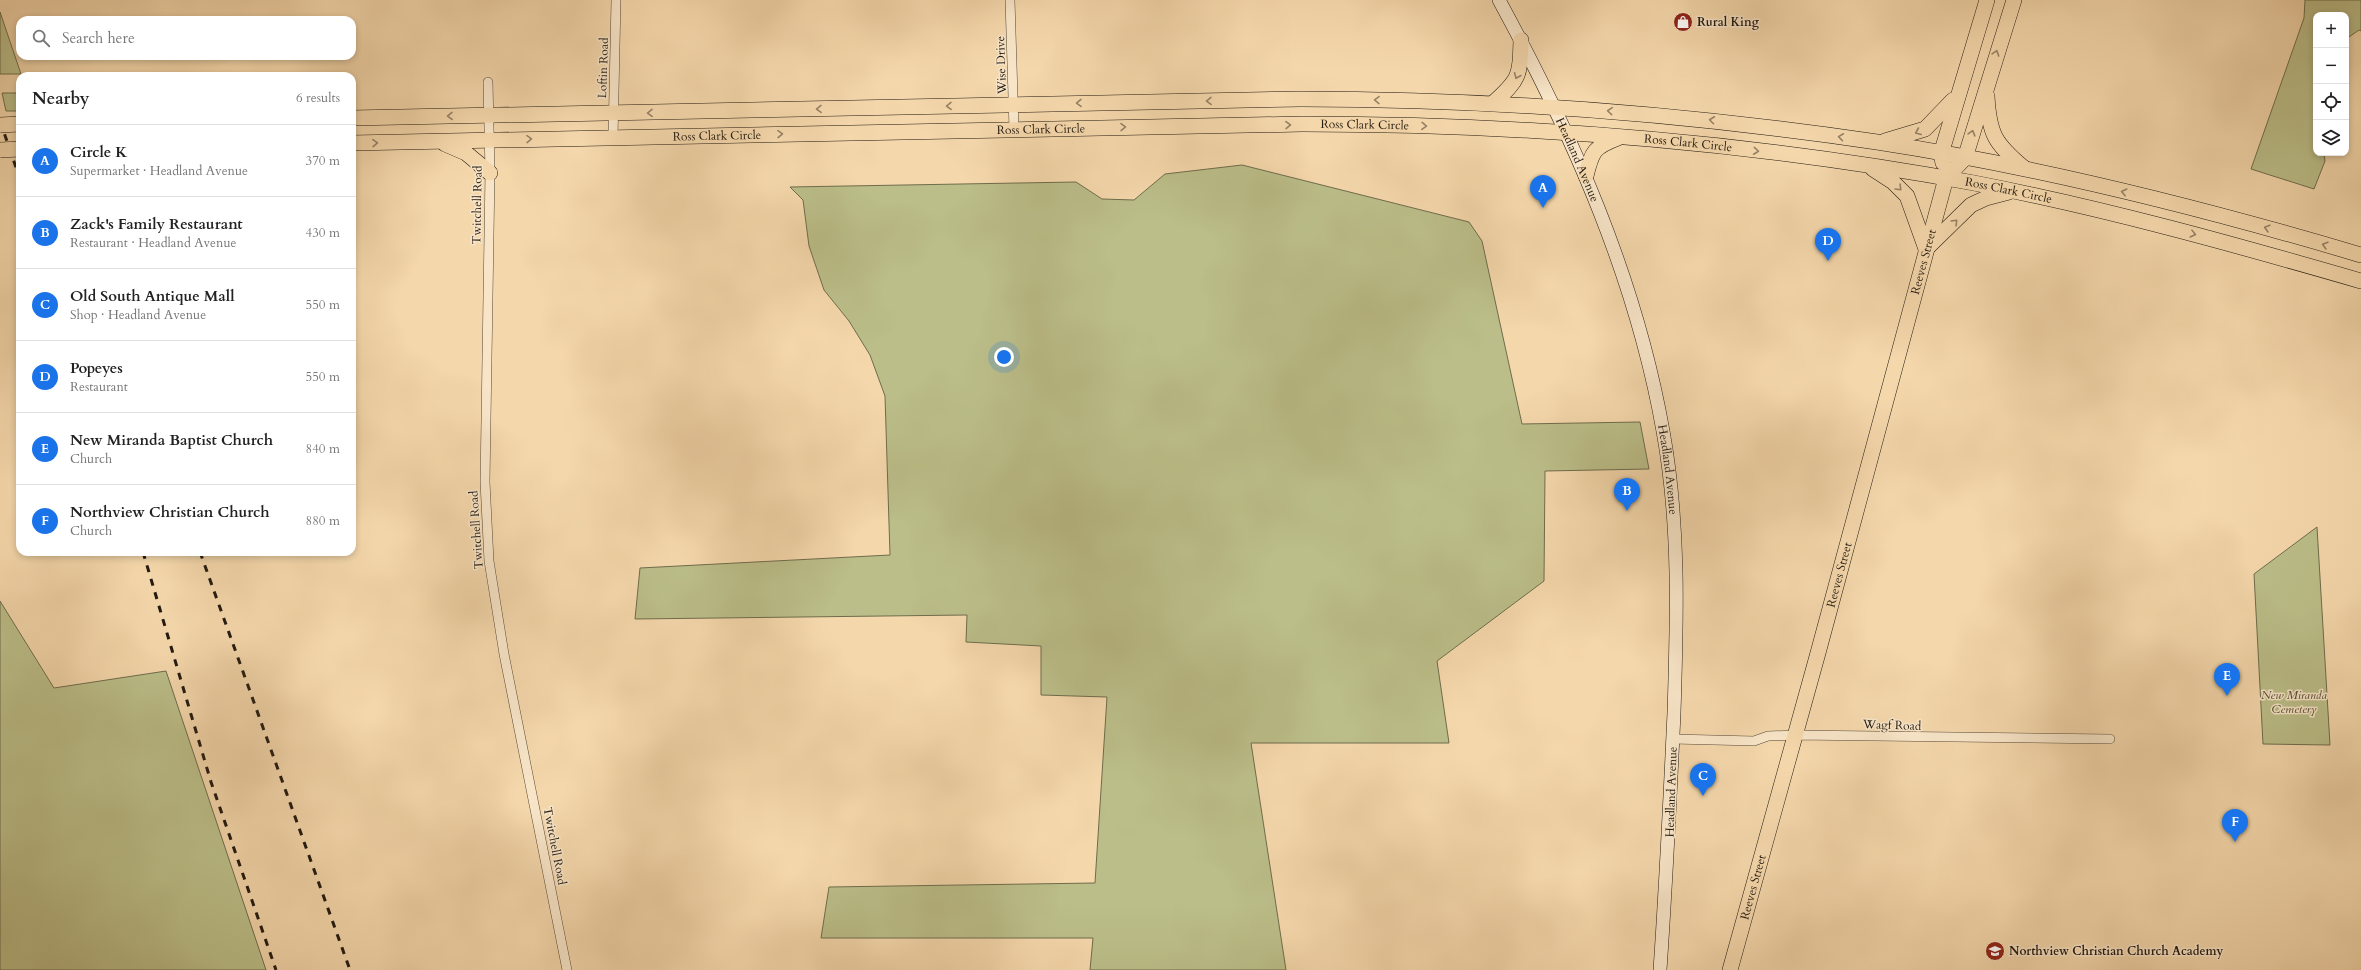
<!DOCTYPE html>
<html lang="en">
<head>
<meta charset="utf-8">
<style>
	:root { --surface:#fff; --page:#f2f2f2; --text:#222; --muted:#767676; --line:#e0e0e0; --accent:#1a73e8 }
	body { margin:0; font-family:Cardo,serif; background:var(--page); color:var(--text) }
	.controls { position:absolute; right:12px; top:12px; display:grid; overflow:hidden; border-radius:8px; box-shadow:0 2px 6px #0003 }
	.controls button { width:36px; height:36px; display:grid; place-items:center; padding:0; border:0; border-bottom:1px solid var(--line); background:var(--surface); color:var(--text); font:20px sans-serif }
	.you { position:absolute; left:1004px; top:357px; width:14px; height:14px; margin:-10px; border:3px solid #fff; border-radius:50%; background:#1a73e8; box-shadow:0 0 0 6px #1a73e833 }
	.badge { display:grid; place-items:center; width:26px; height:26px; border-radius:50%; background:var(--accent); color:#fff; font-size:13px; font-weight:700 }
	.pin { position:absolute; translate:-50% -33px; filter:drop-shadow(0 1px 2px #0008) }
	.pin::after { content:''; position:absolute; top:21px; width:14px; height:12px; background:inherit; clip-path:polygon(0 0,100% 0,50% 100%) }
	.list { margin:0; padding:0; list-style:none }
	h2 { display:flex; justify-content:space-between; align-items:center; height:52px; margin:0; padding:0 16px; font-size:17px }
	h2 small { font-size:13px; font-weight:400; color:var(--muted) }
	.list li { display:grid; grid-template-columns:26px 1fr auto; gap:12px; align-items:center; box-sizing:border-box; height:72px; padding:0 16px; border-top:1px solid var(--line) }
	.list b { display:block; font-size:15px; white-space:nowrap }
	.list p { margin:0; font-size:13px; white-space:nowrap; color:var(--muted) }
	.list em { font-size:13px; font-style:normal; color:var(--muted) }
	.icon { flex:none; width:22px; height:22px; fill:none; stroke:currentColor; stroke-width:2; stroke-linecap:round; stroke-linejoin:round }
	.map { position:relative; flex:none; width:2361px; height:970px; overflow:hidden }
	.search { position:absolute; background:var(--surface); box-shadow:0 2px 6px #0003; left:16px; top:16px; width:340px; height:44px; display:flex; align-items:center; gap:10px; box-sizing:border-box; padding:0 14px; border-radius:12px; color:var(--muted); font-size:15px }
	.panel { position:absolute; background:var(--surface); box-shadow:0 2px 6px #0003; left:16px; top:72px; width:340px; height:484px; border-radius:12px }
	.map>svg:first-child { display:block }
	.green { fill:#bbbe89; stroke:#6f6c4c }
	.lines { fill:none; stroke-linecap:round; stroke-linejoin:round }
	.minor-casing { stroke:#574937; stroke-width:10 }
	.secondary-casing { stroke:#231a10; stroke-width:14 }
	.primary-casing { stroke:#231a10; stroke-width:16 }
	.trunk-casing { stroke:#231a10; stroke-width:16 }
	.minor { stroke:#f8e5c8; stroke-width:9 }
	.secondary { stroke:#f8e5c8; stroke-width:13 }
	.primary { stroke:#f4d7ab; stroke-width:15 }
	.trunk { stroke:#f4d7ab; stroke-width:15 }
	.rail { stroke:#231a10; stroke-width:3; stroke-dasharray:7 7; stroke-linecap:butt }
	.trunk-bridge-casing { stroke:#231a10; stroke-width:16; stroke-linecap:butt }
	.trunk-bridge { stroke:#f4d7ab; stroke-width:15 }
	.oneway { stroke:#968265 }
	.labels { text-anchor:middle; stroke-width:3; stroke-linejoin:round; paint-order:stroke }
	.poi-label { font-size:12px; font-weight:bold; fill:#231a10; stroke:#f8e5c8; text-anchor:start }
	.street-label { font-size:12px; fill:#231a10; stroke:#f8e5c8 }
	.park-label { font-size:12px; font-style:italic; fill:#514b34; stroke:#f8e5c8 }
</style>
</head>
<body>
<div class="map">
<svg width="2361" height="970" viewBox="0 0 2361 970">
	<rect width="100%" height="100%" fill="#f4d7ab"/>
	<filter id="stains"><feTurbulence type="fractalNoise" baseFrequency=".005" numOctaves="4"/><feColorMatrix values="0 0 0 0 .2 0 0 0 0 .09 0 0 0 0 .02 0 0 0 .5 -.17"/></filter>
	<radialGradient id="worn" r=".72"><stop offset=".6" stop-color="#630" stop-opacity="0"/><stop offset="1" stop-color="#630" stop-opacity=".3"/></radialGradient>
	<path class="green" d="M2305 0H2361V31L2359 30 2346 39V15H2316V153H2324L2325 161 2314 189 2251 169 2304 18Z
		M0 12 21 74H0Z
		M2 93H20V111H6Z
		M1242 165 1469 222 1482 241 1522 424 1640 422 1649 469 1545 471 1544 581 1437 661 1449 743H1251L1286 970H1090L1093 938H821L829 887 1095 883 1107 697 1041 695V646L966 642 967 615 635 619 640 568 890 555 885 396 870 355 849 321 824 290 809 246 803 200 790 187 1076 182 1102 199 1134 200 1165 174Z
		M2317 527 2330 745 2263 744 2254 574Z
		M0 601 54 688 166 671 266 970H0Z"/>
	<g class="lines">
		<defs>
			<path id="minor" d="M1010 0 1014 129
				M488 82 490 173 485 482 489 561 504 654 567 970
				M613 138 616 0
				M1673 739 1754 741 1768 736 1796 735 2110 739"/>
			<g id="secondary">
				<path id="s1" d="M1499 0C1573 136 1636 278 1663 431 1680 525 1677 619 1674 713 1670 799 1666 884 1660 970"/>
			</g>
			<g id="primary">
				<path id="s2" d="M1730 970 1818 653 1946 178"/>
			</g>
			<g id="trunk">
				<path d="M1987 96C1989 134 1995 144 2024 168"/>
				<path d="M1493 103C1520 79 1520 76 1521 40"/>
				<path d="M352 118 1301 99C1494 99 1686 114 1877 142 2041 167 2203 208 2361 255"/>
				<path d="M1885 141 1925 129 1953 100"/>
				<path id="s3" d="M352 143 1302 124C1527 124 1752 142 1974 183 2104 208 2233 244 2361 281"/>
				<path d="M445 144 466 153 490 173"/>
				<path d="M1943 163 1941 154 1987 0"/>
				<path d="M1873 169 1893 182 1907 196 1926 249 1971 205 1986 198 2009 192"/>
				<path d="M1586 176C1592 151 1594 147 1618 138"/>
				<path d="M1946 178 1965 158 2014 0"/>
			</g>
		</defs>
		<use href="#minor" class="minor-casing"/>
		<use href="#secondary" class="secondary-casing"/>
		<use href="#primary" class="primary-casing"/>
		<use href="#trunk" class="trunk-casing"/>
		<use href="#minor" class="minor"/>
		<use href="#secondary" class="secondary"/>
		<use href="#primary" class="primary"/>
		<use href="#trunk" class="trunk"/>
		<path class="rail" d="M0 121 20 179
			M143 552 211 782 276 970
			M200 552 350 970"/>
		<defs>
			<path id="trunk-bridge" d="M0 125 20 124
				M0 150 20 149"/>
		</defs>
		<use href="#trunk-bridge" class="trunk-bridge-casing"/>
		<use href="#trunk-bridge" class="trunk-bridge"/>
	</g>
	<defs><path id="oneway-chevron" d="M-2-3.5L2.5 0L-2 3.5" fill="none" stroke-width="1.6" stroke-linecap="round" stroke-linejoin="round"/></defs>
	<g class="oneway">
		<use href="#oneway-chevron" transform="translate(1996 53) rotate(-72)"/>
		<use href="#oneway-chevron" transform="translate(1517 76) rotate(113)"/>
		<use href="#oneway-chevron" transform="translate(1377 100) rotate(-179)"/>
		<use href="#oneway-chevron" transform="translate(1209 101) rotate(179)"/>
		<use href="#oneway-chevron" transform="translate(1079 103) rotate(179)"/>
		<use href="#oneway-chevron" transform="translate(949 106) rotate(179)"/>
		<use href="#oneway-chevron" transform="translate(819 109) rotate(179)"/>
		<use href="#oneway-chevron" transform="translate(1610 111) rotate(-175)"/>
		<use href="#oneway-chevron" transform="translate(650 113) rotate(179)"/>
		<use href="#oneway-chevron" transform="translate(450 116) rotate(179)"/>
		<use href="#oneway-chevron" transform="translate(1712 120) rotate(-173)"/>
		<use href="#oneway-chevron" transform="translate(1288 125) rotate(-1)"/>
		<use href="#oneway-chevron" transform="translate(1424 126) rotate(2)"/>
		<use href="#oneway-chevron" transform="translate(1123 127) rotate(-1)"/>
		<use href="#oneway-chevron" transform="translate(1918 132) rotate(157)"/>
		<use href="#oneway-chevron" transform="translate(1972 133) rotate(-74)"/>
		<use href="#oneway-chevron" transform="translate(780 134) rotate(-1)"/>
		<use href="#oneway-chevron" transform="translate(1841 137) rotate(-172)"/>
		<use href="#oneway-chevron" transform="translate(529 139) rotate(-1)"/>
		<use href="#oneway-chevron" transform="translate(375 143) rotate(-1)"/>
		<use href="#oneway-chevron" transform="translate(1756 151) rotate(6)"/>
		<use href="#oneway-chevron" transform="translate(1899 188) rotate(45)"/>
		<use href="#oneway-chevron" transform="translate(2124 192) rotate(-167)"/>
		<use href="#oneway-chevron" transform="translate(1955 222) rotate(-45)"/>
		<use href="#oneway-chevron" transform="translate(2267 228) rotate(-164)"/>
		<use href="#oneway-chevron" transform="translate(2193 234) rotate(14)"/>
		<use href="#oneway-chevron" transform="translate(2325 245) rotate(-164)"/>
	</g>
	<defs>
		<symbol id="shop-disc" viewBox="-11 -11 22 22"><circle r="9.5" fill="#8f2418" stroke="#f8e5c8"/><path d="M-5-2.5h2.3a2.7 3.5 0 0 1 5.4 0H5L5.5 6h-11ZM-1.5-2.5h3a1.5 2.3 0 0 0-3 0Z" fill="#fff"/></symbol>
		<symbol id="school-disc" viewBox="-11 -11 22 22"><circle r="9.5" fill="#8f2418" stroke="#f8e5c8"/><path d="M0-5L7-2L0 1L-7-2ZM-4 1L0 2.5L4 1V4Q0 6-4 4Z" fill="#fff"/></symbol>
	</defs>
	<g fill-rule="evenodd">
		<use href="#shop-disc" x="1672" y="11" width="22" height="22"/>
		<use href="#school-disc" x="1984" y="940" width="22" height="22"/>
	</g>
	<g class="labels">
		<g class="poi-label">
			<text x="1697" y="26">Rural King</text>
			<text x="2009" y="955">Northview Christian Church Academy</text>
		</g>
		<g class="street-label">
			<text transform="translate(1001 65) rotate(-92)" y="4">Wise Drive</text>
			<text transform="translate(603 68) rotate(-88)" y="4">Loftin Road</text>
			<text dy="4" stroke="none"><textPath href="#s3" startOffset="1013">Ross Clark Circle</textPath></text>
			<text dy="4" stroke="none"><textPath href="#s3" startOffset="689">Ross Clark Circle</textPath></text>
			<text dy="4" stroke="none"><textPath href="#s3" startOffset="365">Ross Clark Circle</textPath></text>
			<text dy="4" stroke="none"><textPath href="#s3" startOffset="1337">Ross Clark Circle</textPath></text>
			<text dy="4" stroke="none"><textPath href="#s1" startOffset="178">Headland Avenue</textPath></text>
			<text dy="4" stroke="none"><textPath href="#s3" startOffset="1661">Ross Clark Circle</textPath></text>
			<text transform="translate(477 205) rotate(-89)" y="4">Twitchell Road</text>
			<text dy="4" stroke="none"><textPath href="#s2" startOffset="734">Reeves Street</textPath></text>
			<text dy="4" stroke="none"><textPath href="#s1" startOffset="502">Headland Avenue</textPath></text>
			<text transform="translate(476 530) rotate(-94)" y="4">Twitchell Road</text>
			<text dy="4" stroke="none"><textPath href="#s2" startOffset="410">Reeves Street</textPath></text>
			<text transform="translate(1892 725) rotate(2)" y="4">Wagf Road</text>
			<text transform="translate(1671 792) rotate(-88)" y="4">Headland Avenue</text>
			<text transform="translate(555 846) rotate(79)" y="4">Twitchell Road</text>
			<text dy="4" stroke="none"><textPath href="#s2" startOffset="86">Reeves Street</textPath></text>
		</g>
		<g class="park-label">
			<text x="2294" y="699">New Miranda<tspan x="2294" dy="14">Cemetery</tspan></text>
		</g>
	</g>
	<rect width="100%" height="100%" filter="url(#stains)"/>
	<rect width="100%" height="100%" fill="url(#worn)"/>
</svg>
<div class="controls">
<button>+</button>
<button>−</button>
<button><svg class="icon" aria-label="locate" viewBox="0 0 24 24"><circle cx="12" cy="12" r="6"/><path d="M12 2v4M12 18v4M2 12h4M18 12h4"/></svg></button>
<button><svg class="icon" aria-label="layers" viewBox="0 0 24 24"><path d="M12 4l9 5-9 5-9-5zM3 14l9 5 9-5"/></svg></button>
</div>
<div class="you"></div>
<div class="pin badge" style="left:1543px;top:208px">A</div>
<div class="pin badge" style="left:1627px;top:511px">B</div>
<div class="pin badge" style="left:1703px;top:796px">C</div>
<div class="pin badge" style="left:1828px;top:261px">D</div>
<div class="pin badge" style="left:2227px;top:696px">E</div>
<div class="pin badge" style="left:2235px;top:842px">F</div>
<div class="search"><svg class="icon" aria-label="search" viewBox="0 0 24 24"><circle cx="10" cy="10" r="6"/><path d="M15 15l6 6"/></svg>Search here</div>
<section class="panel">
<h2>Nearby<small>6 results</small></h2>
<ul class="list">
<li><span class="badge">A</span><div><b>Circle K</b><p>Supermarket · Headland Avenue</p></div><em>370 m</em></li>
<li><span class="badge">B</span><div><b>Zack's Family Restaurant</b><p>Restaurant · Headland Avenue</p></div><em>430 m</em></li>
<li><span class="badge">C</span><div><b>Old South Antique Mall</b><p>Shop · Headland Avenue</p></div><em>550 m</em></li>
<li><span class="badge">D</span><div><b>Popeyes</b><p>Restaurant</p></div><em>550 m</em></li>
<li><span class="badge">E</span><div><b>New Miranda Baptist Church</b><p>Church</p></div><em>840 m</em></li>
<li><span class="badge">F</span><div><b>Northview Christian Church</b><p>Church</p></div><em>880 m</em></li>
</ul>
</section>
</div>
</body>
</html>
